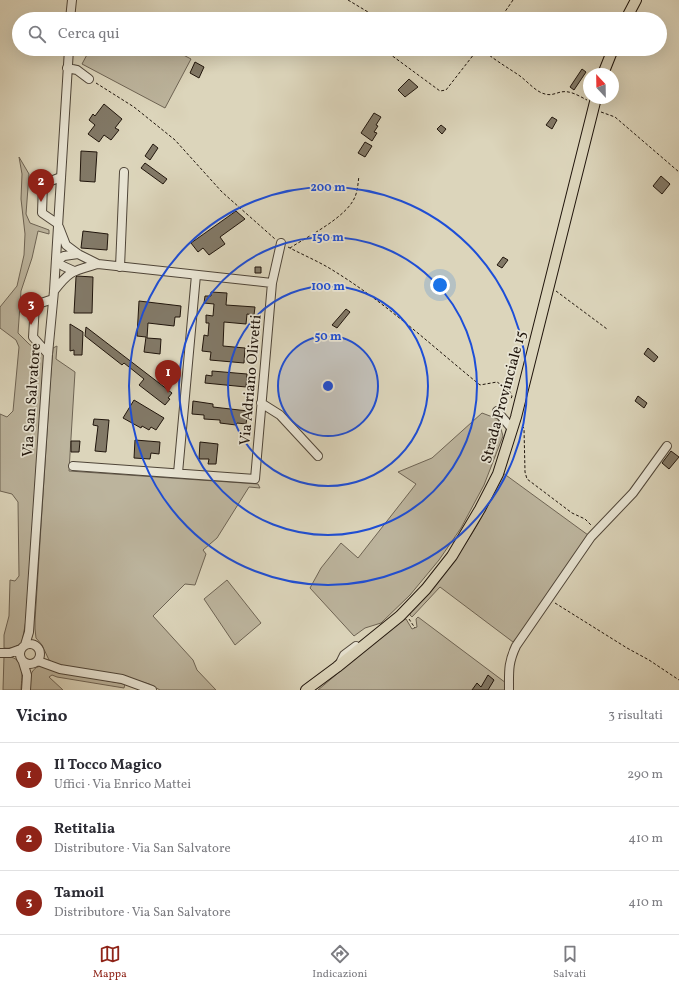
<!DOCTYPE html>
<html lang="it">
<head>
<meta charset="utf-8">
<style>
	:root { --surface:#fff; --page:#f2f2f3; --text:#2b2b33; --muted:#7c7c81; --line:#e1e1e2; --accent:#8f2418 }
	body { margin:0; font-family:Vollkorn,serif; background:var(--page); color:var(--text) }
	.compass { position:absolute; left:583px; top:68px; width:36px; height:36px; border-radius:50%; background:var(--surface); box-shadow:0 4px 16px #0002; rotate:338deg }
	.you { position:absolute; left:440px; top:285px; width:14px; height:14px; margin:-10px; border:3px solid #fff; border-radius:50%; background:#1a73e8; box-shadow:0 0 0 6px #1a73e833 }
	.badge { display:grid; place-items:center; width:26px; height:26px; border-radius:50%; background:var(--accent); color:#fff; font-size:13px; font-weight:700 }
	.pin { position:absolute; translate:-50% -33px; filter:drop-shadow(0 1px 2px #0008) }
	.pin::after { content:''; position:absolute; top:21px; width:14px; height:12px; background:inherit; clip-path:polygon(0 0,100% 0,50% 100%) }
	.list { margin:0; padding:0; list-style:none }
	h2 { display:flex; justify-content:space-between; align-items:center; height:52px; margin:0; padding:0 16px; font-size:17px }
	h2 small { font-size:13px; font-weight:400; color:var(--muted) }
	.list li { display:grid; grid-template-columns:26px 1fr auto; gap:12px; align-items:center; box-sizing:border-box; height:64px; padding:0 16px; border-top:1px solid var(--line) }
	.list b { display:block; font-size:15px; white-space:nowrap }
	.list p { margin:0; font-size:13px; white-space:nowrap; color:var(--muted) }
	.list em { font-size:13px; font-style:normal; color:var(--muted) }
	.icon { flex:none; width:22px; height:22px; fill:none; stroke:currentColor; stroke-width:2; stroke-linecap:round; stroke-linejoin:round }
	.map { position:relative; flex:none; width:679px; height:690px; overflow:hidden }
	.search { position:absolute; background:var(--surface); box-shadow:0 4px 16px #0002; left:12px; right:12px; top:12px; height:44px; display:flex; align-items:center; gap:10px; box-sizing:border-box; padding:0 14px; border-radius:22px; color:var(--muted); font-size:15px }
	.sheet { height:244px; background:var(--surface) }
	nav { display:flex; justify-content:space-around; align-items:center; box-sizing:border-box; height:56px; border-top:1px solid var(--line); background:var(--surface); font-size:11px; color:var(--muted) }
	nav a { display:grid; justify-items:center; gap:2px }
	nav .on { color:var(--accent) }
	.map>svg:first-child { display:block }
	.green { fill:#bcb49d; stroke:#6e6454 }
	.building { fill:#827967; stroke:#20150c }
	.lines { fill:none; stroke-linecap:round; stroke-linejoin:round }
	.minor-casing { stroke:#4f4538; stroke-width:10 }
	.major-casing { stroke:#20150c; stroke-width:12 }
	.path { stroke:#20150c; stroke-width:1; stroke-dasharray:3 2; stroke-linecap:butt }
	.minor { stroke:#e8e4d3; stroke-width:8 }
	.major { stroke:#dcd5bb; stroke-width:10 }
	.ring { fill:none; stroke:#1d4ed8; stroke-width:2 }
	.labels { text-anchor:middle; stroke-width:3.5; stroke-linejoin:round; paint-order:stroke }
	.street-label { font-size:15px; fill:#20150c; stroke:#e8e4d3 }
	.centre { fill:#1d4ed8; stroke:#e8e4d3; stroke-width:2 }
	.ring-label { font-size:12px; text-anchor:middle; font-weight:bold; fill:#1d4ed8; stroke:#e8e4d3; stroke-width:3.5; stroke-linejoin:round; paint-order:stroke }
</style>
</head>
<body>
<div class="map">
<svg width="679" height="690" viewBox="0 0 679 690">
	<rect width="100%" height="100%" fill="#dcd5bb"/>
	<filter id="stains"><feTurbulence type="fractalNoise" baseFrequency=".005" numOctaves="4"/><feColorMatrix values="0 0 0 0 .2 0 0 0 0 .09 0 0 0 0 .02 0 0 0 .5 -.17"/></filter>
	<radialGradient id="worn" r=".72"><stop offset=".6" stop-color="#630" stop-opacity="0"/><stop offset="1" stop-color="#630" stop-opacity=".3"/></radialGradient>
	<path class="green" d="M90 49H172L191 59 165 108 82 64Z
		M19 157 29 174 26 214 30 223 49 230V234L38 231 32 258 21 291 18 333 29 344 44 355 26 620 22 642C16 647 12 649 4 648V635L9 616 10 580 15 581 19 576 18 502 12 494 0 491V414L7 417 13 411 19 347 16 340 0 328V307L17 286 24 255 25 234 21 199 22 174Z
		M57 346 56 359 75 372 69 471 258 484 260 488 249 487 217 538 203 550 206 554 195 585 185 584 153 616 193 660 197 670 216 690H160L149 684 126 677 55 664 49 660 42 645 36 638 35 629V620L50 385 53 348Z
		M482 413 498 419 503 436 484 485 461 528 439 560 410 595 381 623 365 628 354 636 310 588 321 568 341 543 358 558 416 484 398 472 432 458Z
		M503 473 588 535 520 634 513 642 440 587 412 617 410 615V612C426 593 445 574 459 553 477 528 491 501 503 473Z
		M227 580 261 623 235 645 204 599Z
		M418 617 506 683 505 690H318L402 619H406L412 629 417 627 416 619Z
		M4 656C26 657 22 673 21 690H3Z
		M40 666 65 673 125 684 124 688 57 677 52 675 49 677 63 690H30C30 680 29 669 40 666Z"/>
	<path class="building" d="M195 62 204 67 199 78 190 73Z
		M582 69 586 72 574 90 570 87Z
		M409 79 418 87 405 97 398 90Z
		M104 104 122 119 115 128 119 130 111 140 104 135 99 142 88 134 95 125 89 120 93 114 95 116Z
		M374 113 381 117 376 125 378 126 374 132 377 133 372 141 361 133Z
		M552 117 557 120 552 129 546 125Z
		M441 125 446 129 442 134 437 129Z
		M365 142 372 146 365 157 358 153Z
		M153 144 158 148 150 160 145 156Z
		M81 151 97 152 95 182 80 181Z
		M145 163 167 179 163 184 141 168Z
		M661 176 670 184 662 194 653 186Z
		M236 211 245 219 220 237 225 244 209 255 203 248 198 252 191 243Z
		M83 231 108 234 107 250 81 248Z
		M503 257 508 260 502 268 497 265Z
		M255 267H261V273H255Z
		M77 276 93 277 92 313H74L76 277Z
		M211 292 227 293 226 305 255 307 254 315 247 314 246 324 224 322 223 346 245 348 244 363 210 360 211 352 202 351 204 335 208 336 209 323H206V315L213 316 214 304 204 303 205 296H211Z
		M139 301 181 306 180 317H175L174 326 148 323 147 338 161 339 160 354 144 352 146 337 137 336Z
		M346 309 350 312 337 328 332 325Z
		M70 324 83 332 82 355H74V350L70 351Z
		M86 327 172 393 168 398 170 399 165 405 139 385 144 379 124 363 122 365 85 336Z
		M648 348 658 357 654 362 644 354Z
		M212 371 247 374 246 387 205 383 206 375 212 376Z
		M638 396 647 403 644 408 635 401Z
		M134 400 164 418 156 430 151 427 149 430 142 426 141 428 123 418Z
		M193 401 213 404V407L248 411 246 424 237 423 236 425 220 423V420L204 419V415L192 414Z
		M94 419 109 420 106 452 95 451 98 426 93 425Z
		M135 440 160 442 159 454 151 453 150 459 134 458Z
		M71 441H80L79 452H71Z
		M200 442 218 444 216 464H208L209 459H199Z
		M671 451 679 457 669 469 662 463Z
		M488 675 494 680 488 690H472L477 683 481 687Z"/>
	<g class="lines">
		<defs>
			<path id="minor" d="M70 19 72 0
				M67 68 77 70 89 79
				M58 224 42 213 43 184 61 177
				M59 227 66 245 78 254 98 264
				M56 261 64 256 78 254
				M56 261 63 266 74 271
				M120 267 124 172
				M54 291C70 270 73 271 98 264L272 283
				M48 354 33 337 35 305 53 299
				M261 403 280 415 318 456
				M497 411 512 429
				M73 466 255 479 272 283 281 243
				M178 473 196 275
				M20 654a10 10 0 1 1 20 0a10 10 0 1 1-20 0Z
				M25 645 29 632 48 354 54 291 69 49
				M0 653H10L21 649
				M38 661 60 669 122 679 152 690
				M23 662 27 675 26 690
				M339 665 344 655 356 646
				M509 690C509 671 508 663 516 646L591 537 633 493 667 446"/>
			<path id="major" d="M626 19 636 0
				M603 74 613 49
				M306 690 337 667 400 616 426 589 452 556 480 509 498 474 516 417 596 98"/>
		</defs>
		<use href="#minor" class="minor-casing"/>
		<use href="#major" class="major-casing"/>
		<path class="path" d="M348 0 368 12 376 19
			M500 19 513 0
			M387 49V52L440 91 446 90 478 49
			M482 49C494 60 507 67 520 76 528 82 536 92 545 94 551 96 556 93 561 92 570 90 579 96 587 100
			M96 83 134 107 175 140 222 192 275 239
			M601 112 615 117 679 172
			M288 247C303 255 320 262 334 271 386 303 432 346 480 385L497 382 509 390 512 396 511 399
			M290 248C308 236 350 216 356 194 358 188 358 182 359 176
			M556 291 607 329
			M522 426 524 428 525 472 527 479 572 513 585 519 592 526
			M555 603 627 648 649 660 679 680
			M409 619 415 628"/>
		<use href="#minor" class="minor"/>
		<use href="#major" class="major"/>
	</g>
	<circle cx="328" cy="386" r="50" fill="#1d4ed8" fill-opacity=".12"/>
	<g class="ring">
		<circle cx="328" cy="386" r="50"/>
		<circle cx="328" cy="386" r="100"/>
		<circle cx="328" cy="386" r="149"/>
		<circle cx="328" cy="386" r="199"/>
	</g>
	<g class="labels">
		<g class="street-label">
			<text transform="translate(250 380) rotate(-85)" y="5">Via Adriano Olivetti</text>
			<text transform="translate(503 397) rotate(-75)" y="5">Strada Provinciale 15</text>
			<text transform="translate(31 400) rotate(-86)" y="5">Via San Salvatore</text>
		</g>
	</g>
	<circle cx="328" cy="386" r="6" class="centre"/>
	<g class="ring-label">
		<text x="328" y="191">200 m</text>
		<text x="328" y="241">150 m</text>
		<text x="328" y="290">100 m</text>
		<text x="328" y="340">50 m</text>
	</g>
	<rect width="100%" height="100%" filter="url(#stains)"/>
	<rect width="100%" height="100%" fill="url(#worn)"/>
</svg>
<svg class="compass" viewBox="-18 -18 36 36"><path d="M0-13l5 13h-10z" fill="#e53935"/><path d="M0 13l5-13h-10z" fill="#7c7c81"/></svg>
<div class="you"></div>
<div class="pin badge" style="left:168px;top:393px">1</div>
<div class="pin badge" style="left:41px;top:202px">2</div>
<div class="pin badge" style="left:31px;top:325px">3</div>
<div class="search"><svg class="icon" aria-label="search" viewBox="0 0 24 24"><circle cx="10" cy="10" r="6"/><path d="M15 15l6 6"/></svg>Cerca qui</div>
</div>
<section class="sheet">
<h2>Vicino<small>3 risultati</small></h2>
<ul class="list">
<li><span class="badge">1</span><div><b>Il Tocco Magico</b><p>Uffici · Via Enrico Mattei</p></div><em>290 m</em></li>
<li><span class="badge">2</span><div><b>Retitalia</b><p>Distributore · Via San Salvatore</p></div><em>410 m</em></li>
<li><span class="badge">3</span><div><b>Tamoil</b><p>Distributore · Via San Salvatore</p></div><em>410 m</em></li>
</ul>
</section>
<nav>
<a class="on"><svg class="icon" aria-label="map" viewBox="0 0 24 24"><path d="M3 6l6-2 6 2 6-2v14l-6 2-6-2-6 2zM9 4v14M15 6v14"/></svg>Mappa</a>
<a><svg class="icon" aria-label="directions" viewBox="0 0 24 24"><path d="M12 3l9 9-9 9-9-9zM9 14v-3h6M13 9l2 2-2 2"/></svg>Indicazioni</a>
<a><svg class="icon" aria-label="saved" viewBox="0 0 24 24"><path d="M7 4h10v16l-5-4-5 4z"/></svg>Salvati</a>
</nav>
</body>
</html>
